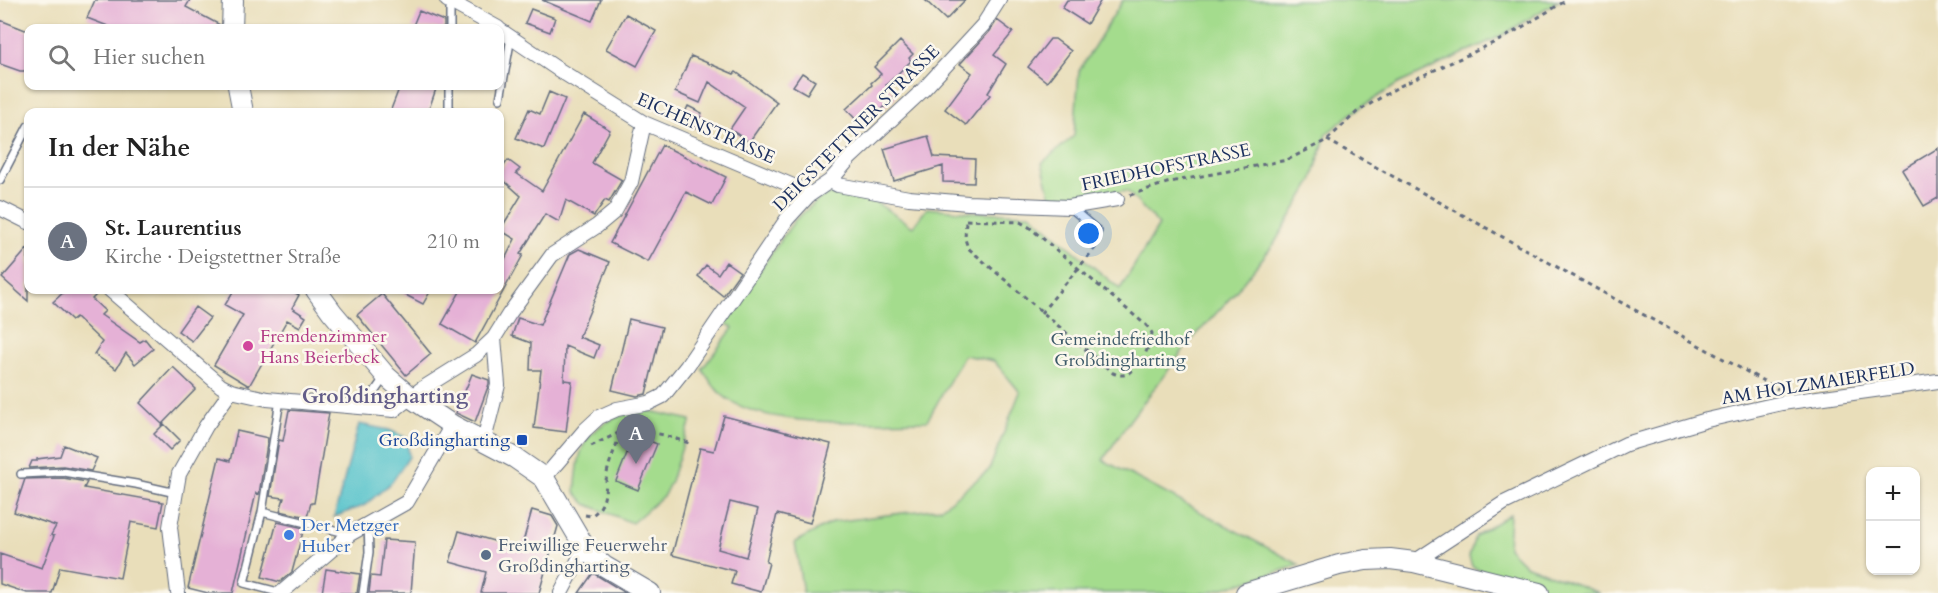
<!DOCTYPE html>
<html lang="de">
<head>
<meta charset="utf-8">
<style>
	:root { --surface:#fff; --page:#f2f2f2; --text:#222; --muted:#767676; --line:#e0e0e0; --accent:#db2777 }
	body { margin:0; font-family:Cardo,serif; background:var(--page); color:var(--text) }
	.controls { position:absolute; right:18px; bottom:18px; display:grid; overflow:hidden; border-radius:12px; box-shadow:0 2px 4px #0004 }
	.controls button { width:54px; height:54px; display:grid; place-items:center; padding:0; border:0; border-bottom:2px solid var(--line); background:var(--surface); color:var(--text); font:30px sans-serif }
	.you { position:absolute; left:1089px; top:234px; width:21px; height:21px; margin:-15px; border:4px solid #fff; border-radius:50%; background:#1a73e8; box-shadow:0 0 0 9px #1a73e833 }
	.badge { display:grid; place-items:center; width:39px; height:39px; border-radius:50%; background:var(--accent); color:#fff; font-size:20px; font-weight:700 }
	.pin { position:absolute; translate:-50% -50px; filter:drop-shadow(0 2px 3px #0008) }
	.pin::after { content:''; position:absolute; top:32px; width:21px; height:18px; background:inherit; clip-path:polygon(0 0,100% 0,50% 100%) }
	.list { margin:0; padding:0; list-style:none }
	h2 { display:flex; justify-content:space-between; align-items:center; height:78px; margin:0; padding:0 24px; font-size:26px }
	h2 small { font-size:20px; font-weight:400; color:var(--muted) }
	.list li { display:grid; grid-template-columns:39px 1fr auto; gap:18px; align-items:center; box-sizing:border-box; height:108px; padding:0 24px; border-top:2px solid var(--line) }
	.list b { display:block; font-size:22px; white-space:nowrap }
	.list p { margin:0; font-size:20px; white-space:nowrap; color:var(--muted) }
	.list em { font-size:20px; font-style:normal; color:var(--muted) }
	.icon { flex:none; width:33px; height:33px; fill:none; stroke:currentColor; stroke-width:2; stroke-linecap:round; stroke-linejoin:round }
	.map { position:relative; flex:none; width:1938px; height:593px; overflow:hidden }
	.search { position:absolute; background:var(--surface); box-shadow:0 2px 4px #0004; left:24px; top:24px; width:480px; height:66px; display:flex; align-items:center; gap:15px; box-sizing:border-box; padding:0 21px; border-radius:12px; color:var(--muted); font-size:22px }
	.panel { position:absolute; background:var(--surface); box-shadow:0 2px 4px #0004; left:24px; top:108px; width:480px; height:186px; border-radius:12px }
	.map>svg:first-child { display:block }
	.green { fill:#a4dc8d; stroke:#608676; stroke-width:1.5 }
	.water { fill:#56c3cb; stroke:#387994; stroke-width:1.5 }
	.building { fill:#e5b1d6; fill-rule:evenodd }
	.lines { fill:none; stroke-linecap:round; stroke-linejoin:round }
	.lane-casing { stroke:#636c7e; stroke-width:10 }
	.street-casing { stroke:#636c7e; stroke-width:16 }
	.secondary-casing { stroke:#636c7e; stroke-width:22 }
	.path { stroke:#636c7e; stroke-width:3; stroke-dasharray:4.5 4.5; stroke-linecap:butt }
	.lane { stroke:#fff; stroke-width:7 }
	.street { stroke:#fff; stroke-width:14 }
	.secondary { stroke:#fff; stroke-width:20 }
	.hotel-dot { fill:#d1479c; stroke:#fbf7ec; stroke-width:2 }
	.transit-dot { fill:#1a4fb4; stroke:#fbf7ec; stroke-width:2 }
	.shop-dot { fill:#3f7fe0; stroke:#fbf7ec; stroke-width:2 }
	.service-dot { fill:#5c6f8a; stroke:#fbf7ec; stroke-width:2 }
	.labels { text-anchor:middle; stroke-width:5; stroke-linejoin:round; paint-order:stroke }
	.street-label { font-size:18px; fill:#1b2f5e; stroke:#fbf7ec }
	.hotel-label { font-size:18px; fill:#b23c85; stroke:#fbf7ec; text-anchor:start }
	.park-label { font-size:18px; fill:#3d5a6a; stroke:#fbf7ec }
	.transit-label { font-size:18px; fill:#164399; stroke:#fbf7ec; text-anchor:end }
	.shop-label { font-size:18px; fill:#366cbe; stroke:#fbf7ec; text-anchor:start }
	.service-label { font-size:18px; fill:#4e5e75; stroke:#fbf7ec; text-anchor:start }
	.quarter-label { font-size:21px; font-weight:bold; fill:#625c88; stroke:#fbf7ec }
</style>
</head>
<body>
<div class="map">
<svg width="1938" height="593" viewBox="0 0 1938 593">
	<rect width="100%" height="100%" fill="#fbf7ec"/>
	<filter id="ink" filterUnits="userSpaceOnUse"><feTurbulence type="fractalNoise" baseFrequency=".0167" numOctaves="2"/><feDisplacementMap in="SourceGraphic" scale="12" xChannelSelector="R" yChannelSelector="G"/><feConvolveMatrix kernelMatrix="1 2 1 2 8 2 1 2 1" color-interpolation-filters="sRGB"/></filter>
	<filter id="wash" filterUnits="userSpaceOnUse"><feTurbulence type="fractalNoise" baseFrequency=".008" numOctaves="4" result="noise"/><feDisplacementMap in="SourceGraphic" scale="24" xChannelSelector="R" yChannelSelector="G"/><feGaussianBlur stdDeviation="1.35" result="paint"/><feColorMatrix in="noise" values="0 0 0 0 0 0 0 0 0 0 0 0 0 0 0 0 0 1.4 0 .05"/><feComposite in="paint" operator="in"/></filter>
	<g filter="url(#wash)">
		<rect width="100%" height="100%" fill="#e9deba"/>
		<path class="green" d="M1123 0H1559L1503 35 1398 84 1355 111 1326 134 1312 181 1274 244 1233 295 1188 344 1130 420 1103 460 1300 565 1208 593H803L795 542 833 522 941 508 989 470 1020 392 994 361 964 355 927 421C873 421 763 431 721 394 714 388 708 377 702 369L733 328 724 322 794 221 824 195 848 193 868 197 913 227 927 208 972 212 1030 214 1120 289 1159 225 1127 191 1077 199 1051 198 1042 163 1074 136 1079 71Z
			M645 410 691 420 671 481 664 495 632 523 586 504 575 492C577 478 577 462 582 449 592 423 620 414 645 410Z
			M1510 514 1508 548 1525 565 1599 593H1563L1486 574 1472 566 1469 557 1475 536Z"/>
		<path class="water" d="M359 424 389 430 407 438 409 457 392 482 365 505 334 517Z"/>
		<g id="blocks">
			<path class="building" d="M95 0H190L186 7 220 25V28H113L87 18Z
				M542 0H601L592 21Z
				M925 0H965L946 20Z
				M1067 0H1101L1087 24 1062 8Z
				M531 9 555 18 550 32 525 23Z
				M419 11 444 21V28H412Z
				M626 14 656 31 637 66 606 49Z
				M0 20 28 31V62L25 71H20L0 64Z
				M997 20 1013 32 994 55 1006 64 988 93 990 95 966 125 945 109 972 73 960 64 990 31Z
				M1050 39H1055L1071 51 1047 82 1028 67Z
				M900 41 913 54 909 58 911 61 886 85 896 96 863 127 846 109 872 85 871 83 881 74 874 67Z
				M691 56 734 74 736 72 777 102 749 142 730 129 745 107 709 82 700 103 675 92Z
				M802 73 815 81 807 94 793 86Z
				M400 86H437L428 112H390Z
				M549 92 565 99 544 149 516 138 529 109 540 114Z
				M688 106 702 113 696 128 681 121Z
				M584 114 610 130 592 163 622 180 609 202 605 200 594 216 566 200 559 222 545 214 520 254 523 255 475 343 442 324 461 290H500V269L515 239 500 230 521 196 500 177V171L508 160 520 169 516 173 542 191Z
				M928 136 934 157 975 159 974 183 943 182V166L894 181 884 149Z
				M662 145 726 177 712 205 686 192 648 262 610 243Z
				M1938 148V198L1924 206 1902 170Z
				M28 248V301L2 278Z
				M579 249 610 262 579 337 599 345 594 358 565 346 564 380 572 381 566 432 534 428 541 370H530L531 343 512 336 518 318 540 325 570 254Z
				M726 262 740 272 723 296 698 276 706 265 718 274Z
				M66 290H101L92 299 105 311 101 315 140 342 145 339 153 349 135 364 126 353 116 369 94 354 102 342 76 317 72 320 53 302Z
				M234 290H290L299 295 292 308 306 317 300 327 287 320 249 386 214 365 243 315 225 305Z
				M396 290H431L423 304Z
				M382 294 431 354 406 375 357 315Z
				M195 307 210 318 192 341 178 331Z
				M629 319 662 327 646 394 637 396 612 390Z
				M173 367 196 389 162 424 140 403Z
				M472 374 489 380V384L475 422 456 413Z
				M289 410 329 413 314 503H311L307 517 280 511 284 498 270 496 279 440 283 441Z
				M724 416 831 444 810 523 777 514 766 562 769 563 761 592 731 584 735 571 672 555 700 448 714 451ZM730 502 758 509 746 557 718 549Z
				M164 424 180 440 170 450 154 434Z
				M237 431 268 438 259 494 256 493 233 593H208L188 588 219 458 230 461Z
				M628 432 657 444 638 490 616 481 629 448 623 445Z
				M64 445 97 458 91 471 63 466 29 468 32 461H37V459L60 456Z
				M63 478 87 482 84 488 163 502 158 527 131 522 120 578 60 567 52 593H27L0 584V554L42 568 54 536 51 535 56 526 14 512 25 479Z
				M532 510 552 516 558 526 539 593H481L486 572 450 562 459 531 521 549Z
				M277 522 304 528 292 572 280 582 262 577Z
				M384 540 415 542 411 593H369L371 576 380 577Z
				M326 569 360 574 357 593H322Z
				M593 573 598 576 626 593H579Z"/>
		</g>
	</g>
	<g filter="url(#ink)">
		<use href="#blocks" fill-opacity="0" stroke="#636c7e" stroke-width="1.5"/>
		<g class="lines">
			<defs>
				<path id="lane" d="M450 28V2
					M500 99 511 37
					M449 112V86
					M0 180 28 126
					M1071 208 1098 231
					M364 407 384 378
					M21 474 63 472 136 484 176 493
					M262 512 280 400
					M282 593 244 583 262 512 350 534
					M363 593 369 552 368 524"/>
				<path id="street" d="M447 0 498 28
					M500 30 556 68 644 123 805 191 808 196
					M830 181 838 185 909 198 968 203 1069 207 1117 199
					M0 208 28 222
					M110 290 221 386 231 391 267 399 394 410 420 390 476 355 494 338 509 314 552 255 597 226 615 211 631 182 644 123
					M484 440 498 385 494 338
					M544 478 585 430 599 417 617 409 649 403 663 396 687 366 787 219 808 196 830 181 849 159 923 90 983 25 999 0
					M1414 562 1504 503 1626 444 1707 420 1782 403 1938 381
					M178 593 170 527 179 474 206 426 231 391
					M281 593 350 534 407 502 452 425
					M561 593 580 557 587 551"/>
				<path id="secondary" d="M232 28 233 0
					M238 86 243 112
					M316 290 332 312 386 376 410 397 452 425 515 458 544 478 587 551 604 566 650 593
					M1246 593 1339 565 1366 560 1390 559 1414 562 1539 593"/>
			</defs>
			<use href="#lane" class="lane-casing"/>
			<use href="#street" class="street-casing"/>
			<use href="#secondary" class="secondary-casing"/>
			<path class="path" d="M1327 140 1778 389
				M1130 195 1170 182 1287 160 1327 140 1357 112 1398 87 1504 38 1567 0
				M966 220 1020 222 1029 227 1147 326 1152 333C1151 345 1139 370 1127 374 1122 376 1118 375 1113 373L968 248 965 239Z
				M1041 313 1095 248 1096 242
				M591 446 629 428 664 435 689 443
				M585 515 591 516C610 503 603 488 608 469 611 457 617 445 620 433"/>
			<use href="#lane" class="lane"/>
			<use href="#street" class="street"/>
			<use href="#secondary" class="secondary"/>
		</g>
	</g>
	<circle class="hotel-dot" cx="248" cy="346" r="6"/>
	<rect class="transit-dot" x="516" y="434" width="12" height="12" rx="3"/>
	<circle class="shop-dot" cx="289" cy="535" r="6"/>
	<circle class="service-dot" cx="486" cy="555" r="6"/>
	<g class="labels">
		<g class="street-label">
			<text transform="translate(706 128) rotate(24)" y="6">EICHENSTRASSE</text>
			<text transform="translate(856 128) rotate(-45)" y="6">DEIGSTETTNER STRASSE</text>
			<text transform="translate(1166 167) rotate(-12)" y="6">FRIEDHOFSTRASSE</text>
			<text transform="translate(1818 383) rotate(-9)" y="6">AM HOLZMAIERFELD</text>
		</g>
		<g class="hotel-label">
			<text x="260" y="342">Fremdenzimmer<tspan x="260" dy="21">Hans Beierbeck</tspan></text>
		</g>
		<g class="park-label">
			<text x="1120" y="345">Gemeindefriedhof<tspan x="1120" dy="21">Großdingharting</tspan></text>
		</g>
		<g class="transit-label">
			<text x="510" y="446">Großdingharting</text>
		</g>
		<g class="shop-label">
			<text x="301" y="531">Der Metzger<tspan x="301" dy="21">Huber</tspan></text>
		</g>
		<g class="service-label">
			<text x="498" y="551">Freiwillige Feuerwehr<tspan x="498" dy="21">Großdingharting</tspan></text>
		</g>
		<g class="quarter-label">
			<text x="385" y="403">Großdingharting</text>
		</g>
	</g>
</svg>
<div class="controls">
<button>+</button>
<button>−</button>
</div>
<div class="you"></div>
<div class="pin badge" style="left:636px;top:464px;background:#6b7280">A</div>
<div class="search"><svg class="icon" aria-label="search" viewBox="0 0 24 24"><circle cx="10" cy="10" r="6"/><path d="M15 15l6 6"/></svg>Hier suchen</div>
<section class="panel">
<h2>In der Nähe<small></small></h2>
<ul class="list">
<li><span class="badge" style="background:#6b7280">A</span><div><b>St. Laurentius</b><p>Kirche · Deigstettner Straße</p></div><em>210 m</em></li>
</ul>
</section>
</div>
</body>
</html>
